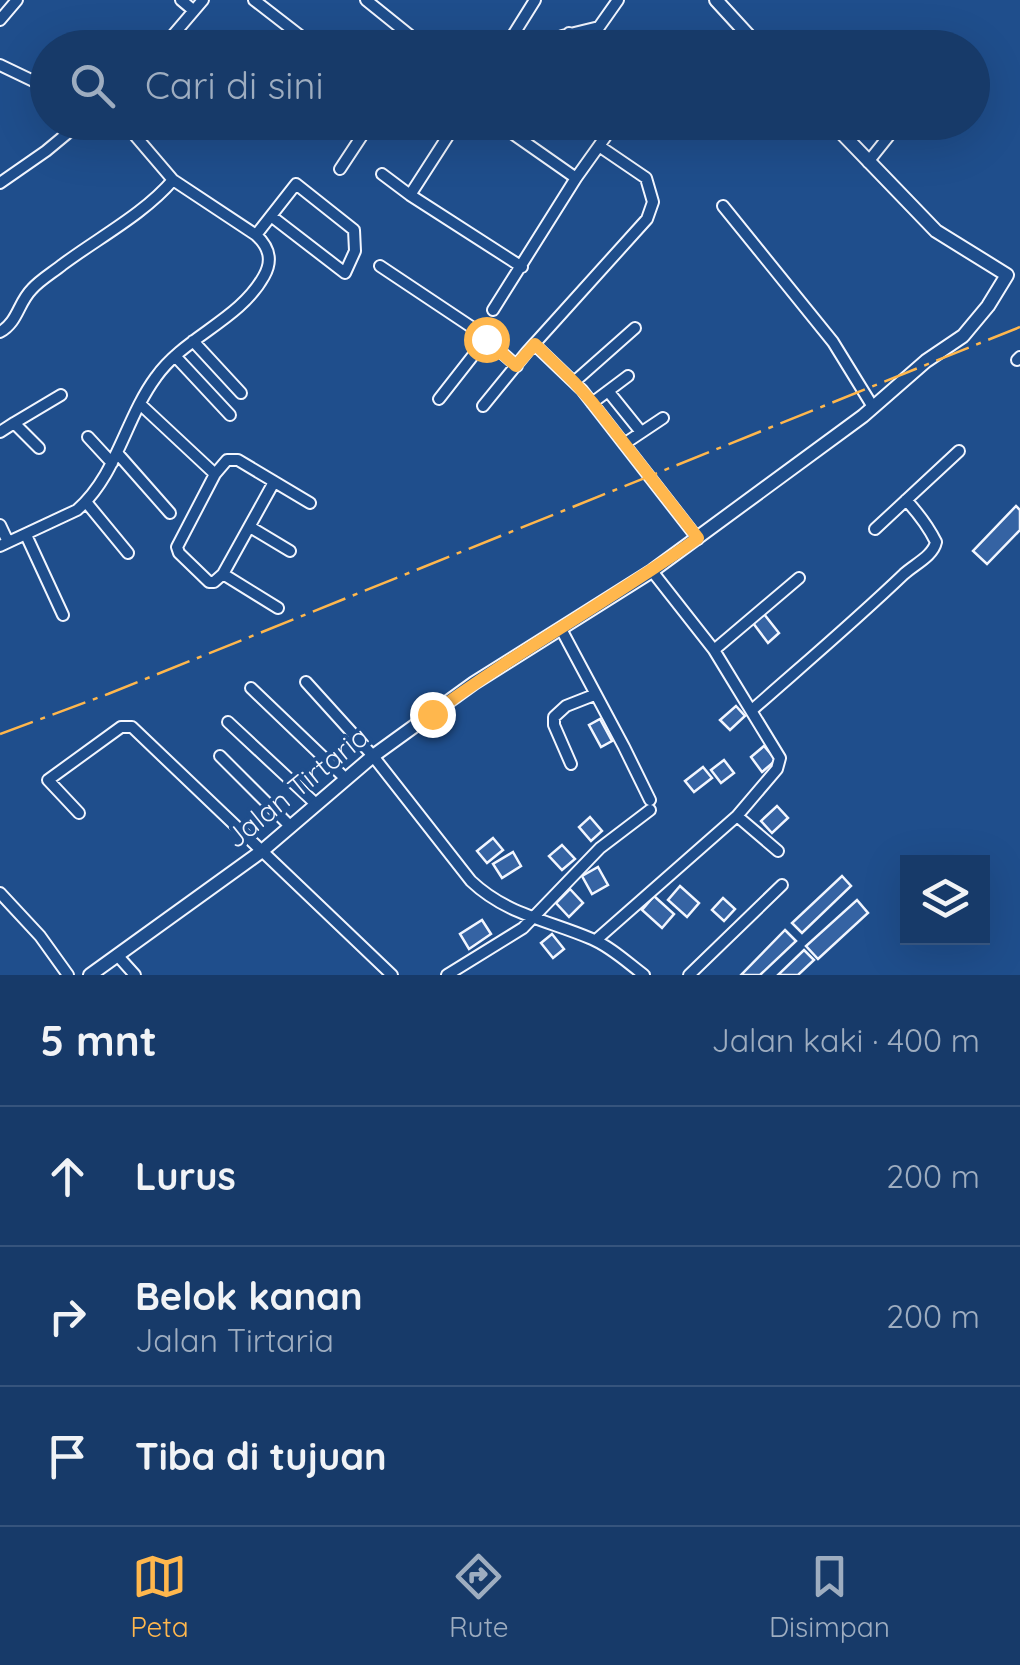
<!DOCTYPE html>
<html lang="id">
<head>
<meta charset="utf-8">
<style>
	:root { --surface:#173a69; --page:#244571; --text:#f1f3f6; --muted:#9eadc0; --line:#36547d; --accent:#ffb74d }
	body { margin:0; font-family:Quicksand,sans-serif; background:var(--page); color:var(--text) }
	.controls { position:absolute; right:30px; bottom:30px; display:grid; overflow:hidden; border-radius:0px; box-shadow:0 10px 40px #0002 }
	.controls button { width:90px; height:90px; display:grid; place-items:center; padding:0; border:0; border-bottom:2px solid var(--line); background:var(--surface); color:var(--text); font:50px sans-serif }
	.stop { position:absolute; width:30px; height:30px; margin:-22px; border:8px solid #ffb74d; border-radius:50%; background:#fff }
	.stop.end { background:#ffb74d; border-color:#fff; box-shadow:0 2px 10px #0008 }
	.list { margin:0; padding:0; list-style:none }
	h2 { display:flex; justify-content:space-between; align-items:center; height:130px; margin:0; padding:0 40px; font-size:42px }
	h2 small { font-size:32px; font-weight:400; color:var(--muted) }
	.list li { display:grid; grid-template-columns:65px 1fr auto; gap:30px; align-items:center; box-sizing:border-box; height:140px; padding:0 40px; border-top:2px solid var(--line) }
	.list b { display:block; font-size:38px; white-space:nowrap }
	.list p { margin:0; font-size:32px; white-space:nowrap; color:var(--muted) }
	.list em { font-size:32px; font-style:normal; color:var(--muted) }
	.icon { flex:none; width:55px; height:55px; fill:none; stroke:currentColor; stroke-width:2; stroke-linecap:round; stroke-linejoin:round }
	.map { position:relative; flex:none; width:1020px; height:975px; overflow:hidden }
	.search { position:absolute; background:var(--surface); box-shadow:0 10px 40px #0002; left:30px; right:30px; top:30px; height:110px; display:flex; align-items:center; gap:25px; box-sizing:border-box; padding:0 35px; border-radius:55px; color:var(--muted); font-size:38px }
	.sheet { height:550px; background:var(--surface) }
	nav { display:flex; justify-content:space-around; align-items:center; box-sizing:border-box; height:140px; border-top:2px solid var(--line); background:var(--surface); font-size:28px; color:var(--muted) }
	nav a { display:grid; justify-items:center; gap:5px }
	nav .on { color:var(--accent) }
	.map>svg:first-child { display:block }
	.building { fill:#3563a3; stroke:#f2f6ff; stroke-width:2.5 }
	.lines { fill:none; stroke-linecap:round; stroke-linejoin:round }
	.minor-casing { stroke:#f2f6ff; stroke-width:14 }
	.tertiary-casing { stroke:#f2f6ff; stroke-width:16 }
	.minor { stroke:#1f4e8c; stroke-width:10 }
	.tertiary { stroke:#1f4e8c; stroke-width:12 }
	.power { stroke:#ffb74d; stroke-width:2.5; stroke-dasharray:35 8 5 8; stroke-linecap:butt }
	.route { stroke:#ffb74d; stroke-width:12 }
	.labels { text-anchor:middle; stroke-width:8; stroke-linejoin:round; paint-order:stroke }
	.street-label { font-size:28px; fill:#f2f6ff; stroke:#1f4e8c }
</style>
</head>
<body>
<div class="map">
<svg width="1020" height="975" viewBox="0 0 1020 975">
	<rect width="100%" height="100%" fill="#1f4e8c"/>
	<path class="building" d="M1016 506 1020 510V530L987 564 973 551Z
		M764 614 779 633 768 643 753 623Z
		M736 706 745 716 730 730 720 720Z
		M600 719 612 741 601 747 589 725Z
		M764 746 776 760 762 772 751 757Z
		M724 760 734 773 721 783 711 770Z
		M703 767 712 778 694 792 685 781Z
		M777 806 788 818 772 833 761 821Z
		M590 817 602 831 591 841 579 827Z
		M493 838 503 850 487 863 477 851Z
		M562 845 575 859 562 870 549 856Z
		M513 852 521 866 502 878 493 864Z
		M598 867 608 885 592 894 582 876Z
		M842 876 851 886 802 933 792 923Z
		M680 886 699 903 687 917 668 900Z
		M570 889 583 903 569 917 556 903Z
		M654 896 674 914 662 928 642 910Z
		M723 898 735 909 724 921 712 910Z
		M857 900 868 913 818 959 806 946Z
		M482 920 491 934 469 949 460 934Z
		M785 930 796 941 760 975H741Z
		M552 934 564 949 553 958 541 943Z
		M804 950 814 960 798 975H778Z"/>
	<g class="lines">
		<defs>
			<path id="minor" d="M181 0 193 10
				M254 0 316 48
				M366 0 423 46
				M0 20 17 0
				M569 33 584 48
				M128 48 131 43
				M162 48 203 0
				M505 48 535 0
				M551 48 562 36 599 27 618 0
				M0 65 48 88
				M457 122 410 195 522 267
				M868 162 900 122
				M340 169 371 122
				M382 174 410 195
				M576 178 616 122
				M0 183 46 151 81 122
				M723 206 833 342 873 407
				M256 235 296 184 354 230 355 251 345 273 271 216
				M380 266 476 330 517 366
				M493 310 576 178 496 122
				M0 332C18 322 18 303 32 289 40 280 52 273 62 265 98 238 144 214 173 180
				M193 341 241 393
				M535 345 582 390 698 539
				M175 356 230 415
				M1017 360 1020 357
				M574 382 635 328
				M608 391 641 432
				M439 399 486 339
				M592 403 628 376
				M140 404 215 474
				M483 406 527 352 647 219 653 202 646 178 599 146
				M14 423 61 395
				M0 432 14 423 39 448
				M88 437 112 463
				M624 444 663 418
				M118 454 170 513
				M274 482 223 574 214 582H209L179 553 177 547 215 474 227 460H238L310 503
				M86 502 128 553
				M0 525 8 542
				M250 527 290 551
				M875 529 959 451
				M26 535 63 615
				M0 546 77 510C117 475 125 419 156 377 184 337 240 320 264 276 273 260 269 247 256 235L173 180 132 132 116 122
				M223 574 278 608
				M561 629 624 747 650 800
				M714 650 799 578
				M306 682 373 756 471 881C507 915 548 920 592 939 611 947 628 963 644 975
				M251 688 345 778
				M752 710C803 665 855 621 904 574 915 564 933 556 936 542 928 526 918 513 906 500
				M228 722 316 804
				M220 756 290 826
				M571 764 554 725V717L566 706 594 695
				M79 813 48 780 121 727H132L392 975
				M737 816 778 851
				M0 893 40 936 68 975
				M596 940 737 816 777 769 780 758 714 650 652 571
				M117 955 135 975
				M447 975 523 928 600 848 650 810
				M689 975 782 885"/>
			<path id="tertiary" d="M716 0 760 48
				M90 975 262 851 373 756 474 683 652 571 863 416 926 361 963 336 988 306 1007 275 936 231 831 122"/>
		</defs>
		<use href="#minor" class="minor-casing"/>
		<use href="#tertiary" class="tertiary-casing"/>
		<use href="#minor" class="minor"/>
		<use href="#tertiary" class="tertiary"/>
		<path class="power" d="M0 734 108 694 1020 327"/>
	</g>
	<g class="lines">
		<path class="route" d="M432 714C517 651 611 600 698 538L592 402 574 382 535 344 516 366 486 339"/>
	</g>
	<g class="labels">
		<g class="street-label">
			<text transform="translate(297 787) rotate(-39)" y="10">Jalan Tirtaria</text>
		</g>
	</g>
</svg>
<div class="controls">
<button><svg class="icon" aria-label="layers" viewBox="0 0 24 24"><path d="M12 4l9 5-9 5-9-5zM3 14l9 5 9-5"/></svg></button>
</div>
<div class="stop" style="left:486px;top:339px"></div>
<div class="stop end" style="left:432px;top:714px"></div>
<div class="search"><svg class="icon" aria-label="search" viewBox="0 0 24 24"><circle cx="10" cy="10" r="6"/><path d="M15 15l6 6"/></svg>Cari di sini</div>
</div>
<section class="sheet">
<h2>5 mnt<small>Jalan kaki · 400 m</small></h2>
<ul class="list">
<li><svg class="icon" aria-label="ahead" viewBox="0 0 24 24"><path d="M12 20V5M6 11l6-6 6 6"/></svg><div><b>Lurus</b></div><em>200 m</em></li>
<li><svg class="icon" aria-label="right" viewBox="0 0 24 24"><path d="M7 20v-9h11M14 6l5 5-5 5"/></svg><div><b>Belok kanan</b><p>Jalan Tirtaria</p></div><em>200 m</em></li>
<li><svg class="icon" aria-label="arrive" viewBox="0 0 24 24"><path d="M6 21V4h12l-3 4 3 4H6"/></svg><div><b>Tiba di tujuan</b></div></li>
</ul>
</section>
<nav>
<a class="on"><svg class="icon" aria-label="map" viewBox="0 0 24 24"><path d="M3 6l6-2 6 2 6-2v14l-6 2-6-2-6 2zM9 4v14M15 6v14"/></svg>Peta</a>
<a><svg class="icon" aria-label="directions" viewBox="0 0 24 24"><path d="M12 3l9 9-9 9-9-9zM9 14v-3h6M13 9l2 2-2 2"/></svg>Rute</a>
<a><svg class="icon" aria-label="saved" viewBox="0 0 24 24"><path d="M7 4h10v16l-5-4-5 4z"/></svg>Disimpan</a>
</nav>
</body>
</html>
